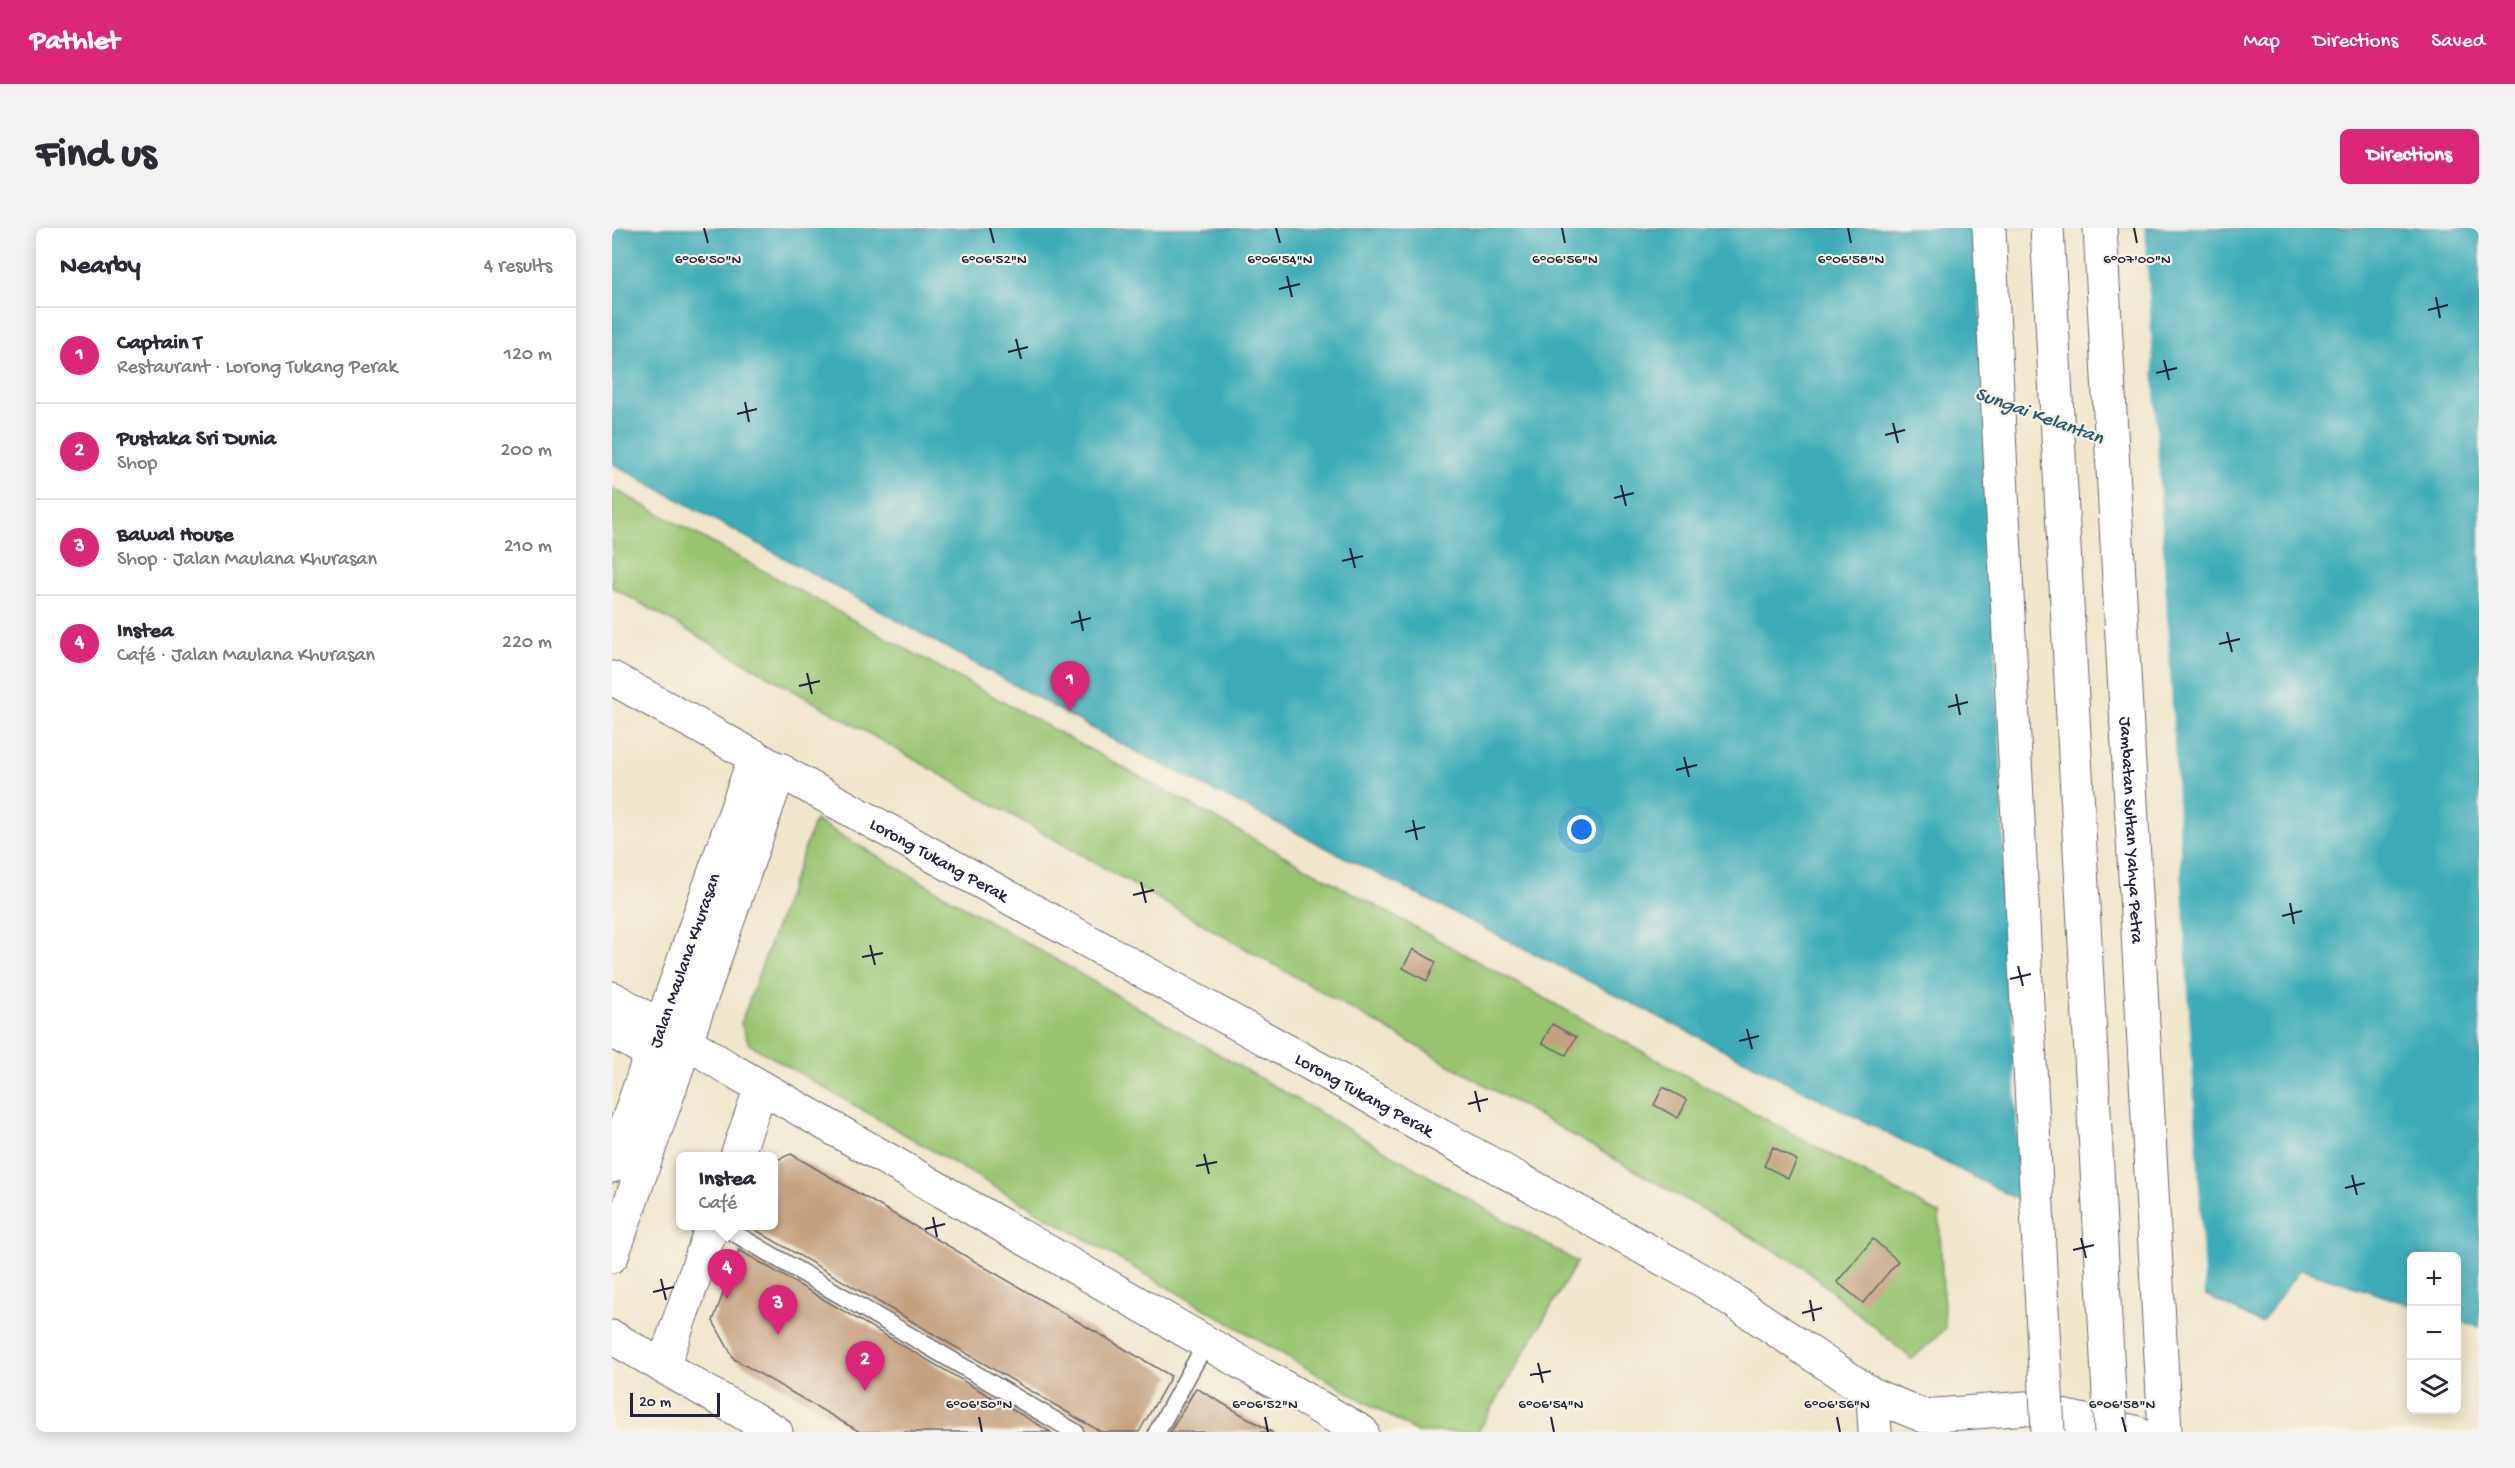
<!DOCTYPE html>
<html lang="en">
<head>
<meta charset="utf-8">
<style>
	:root { --surface:#fff; --page:#f2f2f3; --text:#2b2b33; --muted:#7c7c81; --line:#e1e1e2; --accent:#db2777 }
	body { margin:0; font-family:"Gochi Hand",sans-serif; background:var(--page); color:var(--text) }
	.controls { position:absolute; right:18px; bottom:18px; display:grid; overflow:hidden; border-radius:9px; box-shadow:0 3px 15px #0003 }
	.controls button { width:54px; height:54px; display:grid; place-items:center; padding:0; border:0; border-bottom:2px solid var(--line); background:var(--surface); color:var(--text); font:30px sans-serif }
	.scale { position:absolute; left:18px; bottom:15px; width:90px; box-sizing:border-box; padding-left:6px; border:3px solid #22223b; border-top:0; font-size:16px; line-height:21px; white-space:nowrap; color:#22223b; -webkit-text-stroke:4px #f7f3e8; paint-order:stroke }
	.you { position:absolute; left:970px; top:602px; width:21px; height:21px; margin:-15px; border:4px solid #fff; border-radius:50%; background:#1a73e8; box-shadow:0 0 0 9px #1a73e833 }
	.badge { display:grid; place-items:center; width:39px; height:39px; border-radius:50%; background:var(--accent); color:#fff; font-size:20px; font-weight:700 }
	.pin { position:absolute; translate:-50% -50px; filter:drop-shadow(0 2px 3px #0008) }
	.pin::after { content:''; position:absolute; top:32px; width:21px; height:18px; background:inherit; clip-path:polygon(0 0,100% 0,50% 100%) }
	.popup { position:absolute; left:64px; top:924px; width:102px; height:78px; box-sizing:border-box; display:grid; place-content:center; border-radius:9px; background:var(--surface); filter:drop-shadow(0 2px 4px #0005); font-size:20px; white-space:nowrap; color:var(--muted) }
	.popup b { font-size:22px; color:var(--text) }
	.popup::after { content:''; position:absolute; left:50%; top:100%; margin-left:-12px; border:12px solid transparent; border-top-color:var(--surface) }
	.list { margin:0; padding:0; list-style:none }
	h2 { display:flex; justify-content:space-between; align-items:center; height:78px; margin:0; padding:0 24px; font-size:26px }
	h2 small { font-size:20px; font-weight:400; color:var(--muted) }
	.list li { display:grid; grid-template-columns:39px 1fr auto; gap:18px; align-items:center; box-sizing:border-box; height:96px; padding:0 24px; border-top:2px solid var(--line) }
	.list b { display:block; font-size:22px; white-space:nowrap }
	.list p { margin:0; font-size:20px; white-space:nowrap; color:var(--muted) }
	.list em { font-size:20px; font-style:normal; color:var(--muted) }
	.icon { flex:none; width:33px; height:33px; fill:none; stroke:currentColor; stroke-width:2; stroke-linecap:round; stroke-linejoin:round }
	.map { position:relative; flex:none; width:1867px; height:1204px; overflow:hidden; border-radius:9px }
	header { display:flex; align-items:center; gap:36px; box-sizing:border-box; height:84px; padding:0 30px; background:var(--accent); color:#fff }
	header strong { font-size:28px }
	nav { display:flex; gap:33px; margin-inline-start:auto; font-size:21px }
	.intro { display:flex; align-items:center; justify-content:space-between; box-sizing:border-box; height:144px; padding:0 36px }
	h1 { margin:0; font-size:42px }
	.button { padding:15px 27px; border-radius:9px; background:var(--accent); color:#fff; font-size:21px; font-weight:700 }
	main { display:flex; gap:36px; padding:0 36px }
	aside { flex:1; background:var(--surface); border-radius:9px; box-shadow:0 3px 15px #0003 }
	.map>svg:first-child { display:block }
	.green { fill:#98c471; stroke:#5d7356; stroke-width:1.5 }
	.water { fill:#3cacb8; stroke:#2f677a; stroke-width:1.5 }
	.pier { fill:#f0e6cb }
	.building { fill:#c5a07f }
	.lines { fill:none; stroke-linecap:round; stroke-linejoin:round }
	.service-casing { stroke:#6a676d; stroke-width:19 }
	.minor-casing { stroke:#6a676d; stroke-width:35 }
	.tertiary-casing { stroke:#6a676d; stroke-width:35 }
	.trunk-casing { stroke:#6a676d; stroke-width:35 }
	.service { stroke:#fff; stroke-width:16 }
	.minor { stroke:#fff; stroke-width:33 }
	.tertiary { stroke:#fff; stroke-width:33 }
	.trunk { stroke:#fff; stroke-width:33 }
	.secondary-bridge-casing { stroke:#6a676d; stroke-width:35; stroke-linecap:butt }
	.trunk-bridge-casing { stroke:#6a676d; stroke-width:35; stroke-linecap:butt }
	.secondary-bridge { stroke:#fff; stroke-width:33 }
	.trunk-bridge { stroke:#fff; stroke-width:33 }
	.ticks { fill:none; stroke:#22223b; stroke-width:2 }
	.labels { text-anchor:middle; stroke-width:4.5; stroke-linejoin:round; paint-order:stroke }
	.street-label { font-size:18px; fill:#22223b; stroke:#f7f3e8 }
	.water-label { font-size:20px; font-style:italic; fill:#2c596d; stroke:#f7f3e8 }
	.ticks-label { font-size:15px; text-anchor:middle; fill:#22223b; stroke:#f7f3e8; stroke-width:4.5; stroke-linejoin:round; paint-order:stroke }
</style>
</head>
<body>
<header>
<strong>Pathlet</strong>
<nav><a>Map</a><a>Directions</a><a>Saved</a></nav>
</header>
<div class="intro"><h1>Find us</h1><a class="button">Directions</a></div>
<main>
<aside>
<h2>Nearby<small>4 results</small></h2>
<ul class="list">
<li><span class="badge">1</span><div><b>Captain T</b><p>Restaurant · Lorong Tukang Perak</p></div><em>120 m</em></li>
<li><span class="badge">2</span><div><b>Pustaka Sri Dunia</b><p>Shop</p></div><em>200 m</em></li>
<li><span class="badge">3</span><div><b>Bawal House</b><p>Shop · Jalan Maulana Khurasan</p></div><em>210 m</em></li>
<li><span class="badge">4</span><div><b>Instea</b><p>Café · Jalan Maulana Khurasan</p></div><em>220 m</em></li>
</ul>
</aside>
<div class="map">
<svg width="1867" height="1204" viewBox="0 0 1867 1204">
	<rect width="100%" height="100%" fill="#f7f3e8"/>
	<filter id="ink" filterUnits="userSpaceOnUse"><feTurbulence type="fractalNoise" baseFrequency=".0167" numOctaves="2"/><feDisplacementMap in="SourceGraphic" scale="12" xChannelSelector="R" yChannelSelector="G"/><feConvolveMatrix kernelMatrix="1 2 1 2 8 2 1 2 1" color-interpolation-filters="sRGB"/></filter>
	<filter id="wash" filterUnits="userSpaceOnUse"><feTurbulence type="fractalNoise" baseFrequency=".008" numOctaves="4" result="noise"/><feDisplacementMap in="SourceGraphic" scale="24" xChannelSelector="R" yChannelSelector="G"/><feGaussianBlur stdDeviation="1.35" result="paint"/><feColorMatrix in="noise" values="0 0 0 0 0 0 0 0 0 0 0 0 0 0 0 0 0 1.4 0 .05"/><feComposite in="paint" operator="in"/></filter>
	<g filter="url(#wash)">
		<rect width="100%" height="100%" fill="#f0e6cb"/>
		<path class="green" d="M0 260 1327 986 1333 1101 1300 1131 1190 1038 0 359Z
			M203 592 965 1034 866 1204H805L137 816 129 795Z"/>
		<path class="water" d="M0 0H1867V1099L1845 1092 1844 1028H1800L1799 1077 1688 1041 1649 1095 498 510 0 235Z"/>
		<path class="pier" d="M1365 0H1533L1593 1070 1409 976Z"/>
		<g id="blocks">
			<path class="building" d="M801 721 824 734 815 753 791 740Z
				M940 796 964 809 954 827 930 815Z
				M1051 859 1075 872 1066 890 1042 877Z
				M1161 919 1185 932 1176 950 1152 938Z
				M179 926 559 1148 527 1204H489L137 998H162V933Z
				M1261 1011 1286 1033 1251 1075 1225 1054Z
				M127 1022 439 1204H248L122 1131 101 1093Z
				M584 1160 660 1204H558Z"/>
		</g>
	</g>
	<g filter="url(#ink)">
		<use href="#blocks" fill-opacity="0" stroke="#6a676d" stroke-width="1.5"/>
		<g class="lines">
			<defs>
				<path id="service" d="M110 998 463 1204
					M545 1204 594 1115"/>
				<g id="minor">
					<path id="s1" d="M0 450 1093 1054 1261 1167 1312 1188 1414 1180 1523 1204"/>
					<path d="M74 813 116 840 750 1204"/>
					<path d="M125 928 149 859"/>
					<path d="M0 1109 164 1204"/>
					<path d="M51 1139 100 998"/>
					<path d="M1261 1167 1263 1204"/>
				</g>
				<g id="tertiary">
					<path d="M0 770 68 810"/>
					<path d="M0 803 58 836"/>
					<path id="s2" d="M0 938 143 528"/>
					<path d="M0 1028 168 541"/>
				</g>
				<g id="trunk">
					<path id="s3" d="M1488 0 1553 1204"/>
				</g>
			</defs>
			<use href="#service" class="service-casing"/>
			<use href="#minor" class="minor-casing"/>
			<use href="#tertiary" class="tertiary-casing"/>
			<use href="#trunk" class="trunk-casing"/>
			<use href="#service" class="service"/>
			<use href="#minor" class="minor"/>
			<use href="#tertiary" class="tertiary"/>
			<use href="#trunk" class="trunk"/>
			<defs>
				<path id="secondary-bridge" d="M1435 0 1499 1204"/>
				<path id="trunk-bridge" d="M1377 0 1436 1204"/>
			</defs>
			<use href="#secondary-bridge" class="secondary-bridge-casing"/>
			<use href="#trunk-bridge" class="trunk-bridge-casing"/>
			<use href="#secondary-bridge" class="secondary-bridge"/>
			<use href="#trunk-bridge" class="trunk-bridge"/>
		</g>
	</g>
	<path class="ticks" d="M92 0 96 15M378 0 382 15M664 0 668 15M950 0 953 15M1236 0 1239 15M1522 0 1525 15M675 48 680 69M667 61 688 56M1824 69 1828 90M1816 82 1836 77M404 111 409 131M396 124 416 119M1552 132 1557 152M1544 145 1565 140M133 174 137 194M125 186 145 181M1281 195 1286 215M1273 207 1293 202M1009 257 1014 278M1002 270 1022 265M738 320 743 340M730 333 751 328M467 383 471 403M459 395 479 390M1615 404 1620 424M1607 416 1628 411M195 445 200 466M187 458 208 453M1344 466 1348 487M1336 479 1356 474M1072 529 1077 549M1064 542 1085 537M801 592 805 612M793 604 813 599M529 654 534 675M521 667 542 662M1678 675 1682 696M1670 688 1690 683M258 717 263 737M250 729 271 725M1406 738 1411 758M1398 751 1419 746M1135 801 1140 821M1127 813 1147 808M863 863 868 884M856 876 876 871M592 926 597 946M584 938 605 934M1740 947 1745 967M1733 960 1753 955M321 989 325 1009M313 1001 333 996M1469 1010 1474 1030M1461 1022 1482 1017M49 1051 54 1072M41 1064 62 1059M1198 1072 1202 1093M1190 1085 1210 1080M926 1135 931 1155M918 1147 939 1143M367 1189 370 1204M653 1189 656 1204M939 1189 942 1204M1225 1189 1228 1204M1510 1189 1514 1204"/>
	<g class="labels">
		<g class="street-label">
			<text dy="6" stroke="none"><textPath href="#s3" startOffset="603">Jambatan Sultan Yahya Petra</textPath></text>
			<text dy="6" stroke="none"><textPath href="#s1" startOffset="374">Lorong Tukang Perak</textPath></text>
			<text dy="6" stroke="none"><textPath href="#s2" startOffset="218">Jalan Maulana Khurasan</textPath></text>
			<text dy="6" stroke="none"><textPath href="#s1" startOffset="860">Lorong Tukang Perak</textPath></text>
		</g>
		<g class="water-label">
			<text transform="translate(1428 186) rotate(20)" y="7">Sungai Kelantan</text>
		</g>
	</g>
	<g class="ticks-label">
		<text x="96" y="35">6°06'50"N</text>
		<text x="382" y="35">6°06'52"N</text>
		<text x="668" y="35">6°06'54"N</text>
		<text x="953" y="35">6°06'56"N</text>
		<text x="1239" y="35">6°06'58"N</text>
		<text x="1525" y="35">6°07'00"N</text>
		<text x="367" y="1180">6°06'50"N</text>
		<text x="653" y="1180">6°06'52"N</text>
		<text x="939" y="1180">6°06'54"N</text>
		<text x="1225" y="1180">6°06'56"N</text>
		<text x="1510" y="1180">6°06'58"N</text>
	</g>
</svg>
<div class="controls">
<button>+</button>
<button>−</button>
<button><svg class="icon" aria-label="layers" viewBox="0 0 24 24"><path d="M12 4l9 5-9 5-9-5zM3 14l9 5 9-5"/></svg></button>
</div>
<div class="scale">20 m</div>
<div class="you"></div>
<div class="pin badge" style="left:458px;top:483px">1</div>
<div class="pin badge" style="left:253px;top:1163px">2</div>
<div class="pin badge" style="left:166px;top:1107px">3</div>
<div class="pin badge" style="left:115px;top:1071px">4</div>
<div class="popup"><b>Instea</b>Café</div>
</div>
</main>
</body>
</html>
